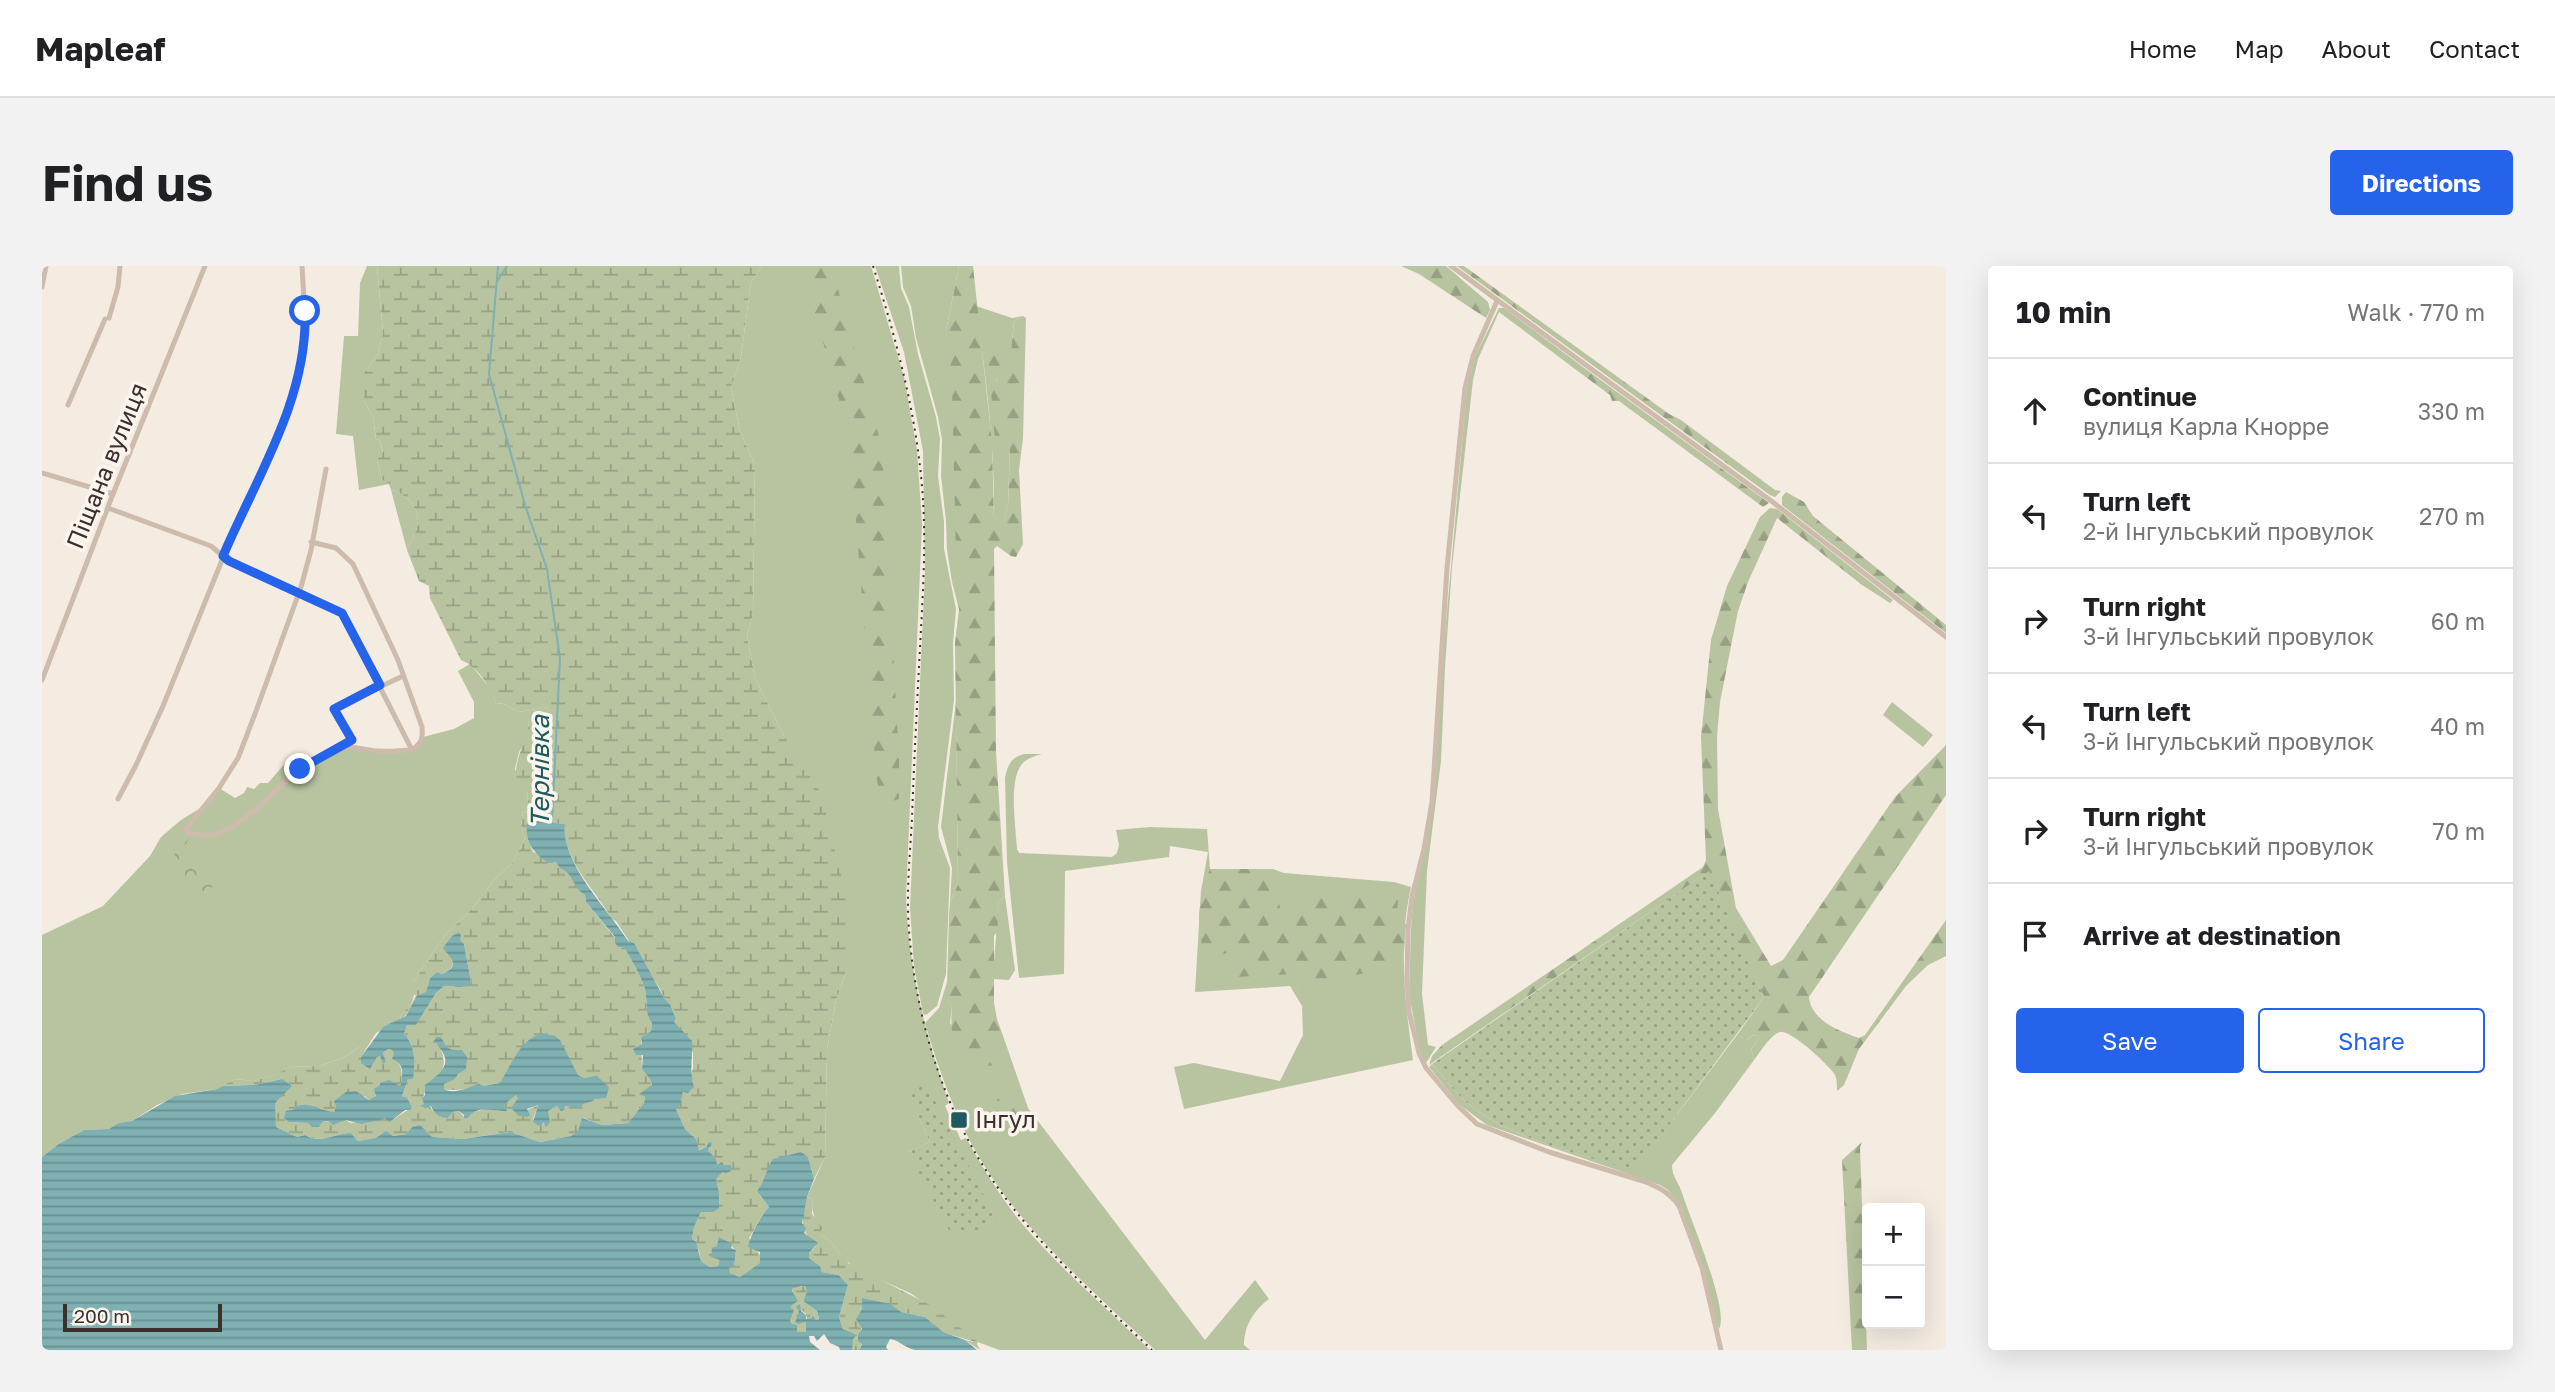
<!DOCTYPE html>
<html lang="en">
<head>
<meta charset="utf-8">
<style>
	:root { --surface:#fff; --page:#f2f2f2; --text:#202124; --muted:#757577; --line:#e0e0e0; --accent:#2563eb }
	body { margin:0; font-family:"Golos Text",sans-serif; background:var(--page); color:var(--text) }
	.controls { position:absolute; right:21px; bottom:21px; display:grid; overflow:hidden; border-radius:7px; box-shadow:0 7px 28px #0002 }
	.controls button { width:63px; height:63px; display:grid; place-items:center; padding:0; border:0; border-bottom:2px solid var(--line); background:var(--surface); color:var(--text); font:35px sans-serif }
	.scale { position:absolute; left:21px; bottom:18px; width:159px; box-sizing:border-box; padding-left:7px; border:4px solid #3b302b; border-top:0; font-size:19px; line-height:24px; white-space:nowrap; color:#3b302b; -webkit-text-stroke:5px #fbf5ee; paint-order:stroke }
	.stop { position:absolute; width:21px; height:21px; margin:-16px; border:5px solid #2563eb; border-radius:50%; background:#fff }
	.stop.end { background:#2563eb; border-color:#fff; box-shadow:0 2px 7px #0008 }
	.list { margin:0; padding:0; list-style:none }
	h2 { display:flex; justify-content:space-between; align-items:center; height:91px; margin:0; padding:0 28px; font-size:30px }
	h2 small { font-size:23px; font-weight:400; color:var(--muted) }
	.list li { display:grid; grid-template-columns:46px 1fr auto; gap:21px; align-items:center; box-sizing:border-box; height:105px; padding:0 28px; border-top:2px solid var(--line) }
	.list b { display:block; font-size:26px; white-space:nowrap }
	.list p { margin:0; font-size:23px; white-space:nowrap; color:var(--muted) }
	.list em { font-size:23px; font-style:normal; color:var(--muted) }
	.actions { display:flex; gap:14px; padding:21px 28px }
	.actions a { flex:1; padding:16px 0; border:2px solid var(--accent); border-radius:7px; text-align:center; font-size:24px; color:var(--accent) }
	.actions .main { background:var(--accent); color:#fff }
	.icon { flex:none; width:38px; height:38px; fill:none; stroke:currentColor; stroke-width:2; stroke-linecap:round; stroke-linejoin:round }
	.map { position:relative; flex:none; width:1904px; height:1084px; overflow:hidden; border-radius:7px }
	header { display:flex; align-items:center; gap:42px; box-sizing:border-box; height:98px; padding:0 35px; background:var(--surface); border-bottom:2px solid var(--line) }
	header strong { font-size:33px }
	nav { display:flex; gap:38px; margin-inline-start:auto; font-size:24px }
	.intro { display:flex; align-items:center; justify-content:space-between; box-sizing:border-box; height:168px; padding:0 42px }
	h1 { margin:0; font-size:49px }
	.button { padding:18px 32px; border-radius:7px; background:var(--accent); color:#fff; font-size:24px; font-weight:700 }
	main { display:flex; gap:42px; padding:0 42px }
	aside { flex:1; background:var(--surface); border-radius:7px; box-shadow:0 7px 28px #0002 }
	.map>svg:first-child { display:block }
	.grass { fill:#b8c4a0; fill-rule:evenodd }
	.forest { fill:url(#forest-firs) }
	.wetland { fill:url(#wetland-marsh); fill-rule:evenodd }
	.park { fill:url(#park-crowns) }
	.garden { fill:url(#garden-dots) }
	.water { fill:url(#water-rules); fill-rule:evenodd }
	.lines { fill:none; stroke-linecap:round; stroke-linejoin:round }
	.stream { stroke:#7fb0b2; stroke-width:2 }
	.minor { stroke:#cdbbac; stroke-width:5 }
	.rail { stroke:#3b302b; stroke-width:2; stroke-dasharray:2 5; stroke-linecap:butt }
	.route { stroke:#2563eb; stroke-width:9 }
	.poi-dot { fill:#1f5a5e; stroke:#fbf5ee; stroke-width:2.5 }
	.labels { text-anchor:middle; stroke-width:7; stroke-linejoin:round; paint-order:stroke }
	.street-label { font-size:24px; fill:#3b302b; stroke:#fbf5ee }
	.poi-label { font-size:24px; fill:#3b302b; stroke:#fbf5ee; text-anchor:start }
	.water-label { font-size:26px; font-style:italic; fill:#1f5a5e; stroke:#fbf5ee }
</style>
</head>
<body>
<header>
<strong>Mapleaf</strong>
<nav><a>Home</a><a>Map</a><a>About</a><a>Contact</a></nav>
</header>
<div class="intro"><h1>Find us</h1><a class="button">Directions</a></div>
<main>
<div class="map">
<svg width="1904" height="1084" viewBox="0 0 1904 1084">
	<defs>
		<pattern id="forest-firs" width="22" height="20" patternUnits="userSpaceOnUse" patternTransform="scale(1.75)"><rect width="22" height="20" fill="#b8c4a0"/><path d="M5 1l3.5 6h-7zM16 11l3.5 6h-7z" fill="#97a083"/></pattern>
		<pattern id="wetland-marsh" width="20" height="14" patternUnits="userSpaceOnUse" patternTransform="scale(1.75)"><rect width="20" height="14" fill="#b8c4a0"/><path d="M1 5h8M5 5V1M11 12h8M15 12V8" fill="none" stroke="#97a083"/></pattern>
		<pattern id="park-crowns" width="20" height="18" patternUnits="userSpaceOnUse" patternTransform="scale(1.75)"><rect width="20" height="18" fill="#b8c4a0"/><path d="M2 6a3 3 0 1 1 6 0M12 15a3 3 0 1 1 6 0" fill="none" stroke="#97a083"/></pattern>
		<pattern id="garden-dots" width="8" height="8" patternUnits="userSpaceOnUse" patternTransform="scale(1.75)"><rect width="8" height="8" fill="#b8c4a0"/><path d="M2 2h.1M6 6h.1" fill="none" stroke="#97a083" stroke-width="1.8" stroke-linecap="round"/></pattern>
		<pattern id="water-rules" width="6" height="5" patternUnits="userSpaceOnUse" patternTransform="scale(1.75)"><rect width="6" height="5" fill="#7fb0b2"/><path d="M0 2.5h6" fill="none" stroke="#699091"/></pattern>
	</defs>
	<rect width="100%" height="100%" fill="#f4ebe1"/>
	<path class="grass" d="M325 0H335L341 67 336 88 322 107V135L331 151 334 173 337 174 341 187 335 194 340 214 347 218 317 224 311 170 294 168 302 70H316L318 17Z
		M720 0H829L862 111 875 184 880 258 864 631C867 707 883 766 907 837L903 840 919 874 924 872C940 900 957 929 977 954 1016 1001 1064 1042 1108 1084H957L936 1076 935 1078 938 1084 923 1074 932 1076 899 1048 868 1027 814 1003 799 990 788 975 779 969C776 955 768 948 771 933L765 931 783 891 785 784 794 734 805 704 742 470 713 412 705 370 711 348 713 199 698 165 689 122 699 91 709 16ZM866 827 931 967 866 886 888 876Z
		M833 0H857L859 22 867 41 876 88 894 151 898 173 896 210 902 256V283L914 343 911 377 912 434 896 561 897 572 908 602 904 708 895 740 884 749 881 748 872 700 868 642 883 305 881 185 862 86Z
		M859 0H917L904 65 915 109 925 306 910 316 905 284 904 255 899 210 900 174 896 151 874 72 869 40 861 21Z
		M934 40 970 52 981 50 972 55 969 85 954 111 968 180 966 239 962 255 952 252C953 181 944 111 934 40Z
		M1457 42H1462L1549 107 1545 112 1457 46 1436 93 1431 114 1410 301 1403 401 1399 495 1385 605 1380 728 1386 779 1394 781 1384 797 1377 782 1367 727 1369 663 1371 637 1392 536 1400 401 1425 122 1433 91Z
		M349 224C363 227 377 240 376 257 375 265 368 276 365 284Z
		M428 398 448 422 454 437 462 438 477 446 506 441 508 450 487 457 485 473 477 486 473 503 481 524H485L486 538 492 543 489 547 481 545 479 560 483 573 470 597 452 614 430 643 404 668 371 716C374 731 371 739 359 749L358 754 334 767 319 791 317 781 301 792 277 800 247 801 236 808 212 815 193 813 175 823 140 828 115 839 90 855 76 857 67 863 42 864 18 877 0 891V669L61 640 108 590 119 571 139 554 165 538 177 522 193 532 202 527 205 521 212 523 218 517H226L246 494H269L297 482 370 484 381 471 412 463 432 452V436L416 405Z
		M914 435 916 618 908 637 910 602 899 561Z
		M1850 436 1891 469 1881 481 1841 449Z
		M982 488H1000C993 490 985 492 980 498 966 514 974 563 975 583L977 587 1070 591 1075 587 1077 579 1074 564 1108 561 1165 563 1168 603H1231L1242 607 1352 616 1369 621C1356 678 1363 737 1371 794L1142 843 1132 801 1152 797 1238 815 1261 769 1260 740 1248 720 1153 726 1159 625 1166 586 1128 580 1127 591 1023 605 1022 708 977 712 965 596 963 512C966 499 968 492 982 488Z
		M963 630 973 704 967 714 951 713C952 687 956 662 955 637Z
		M905 716V735L910 740 908 757 936 792 966 784 986 842 1163 1074 1213 1014 1227 1033C1212 1044 1202 1060 1202 1079L1208 1084H1113C1051 1025 985 969 940 896 914 853 897 805 883 757L897 742Z
		M1695 769 1705 774 1711 769 1716 770 1717 773 1709 783 1712 794 1673 847 1630 899C1630 910 1635 914 1639 924 1647 950 1688 1044 1677 1063L1639 939 1626 924 1618 919 1445 859 1418 839 1387 801 1390 798C1401 810 1411 824 1423 835 1467 873 1538 888 1593 904Z"/>
	<path class="forest" d="M760 0H789L795 4 790 13 795 20 840 181 857 494V533L839 538 834 508 811 218 800 145Z
		M917 0H931L950 176 952 252 962 254 966 239 968 180 953 174 949 125 950 117 955 116 954 111 948 108 945 87 950 80 956 84 961 80 969 84 972 55 981 50 984 52 981 172 977 204 981 278 974 291 969 290 955 280 952 283 954 485 963 630 955 637 956 664 952 670V737L955 753 966 784C957 787 947 791 938 792 909 794 908 762 910 741L905 735V719L907 650 908 637 916 618 913 377 917 343 910 316 924 306 914 292 910 120 914 109 907 104 910 94 906 93 904 65Z
		M1359 0H1404L1446 36 1448 44 1444 52 1377 8Z
		M1415 0H1422L1627 148 1639 154 1733 224 1739 225 1733 231 1728 229Z
		M1549 107 1727 237 1721 241 1577 135H1570L1568 129 1545 112Z
		M1744 226 1762 236 1771 250 1904 359V367L1740 239V231Z
		M1728 242 1735 243 1851 334 1848 337 1820 319 1735 252 1706 316 1696 345 1678 436 1675 471 1676 543 1694 642 1729 700 1741 694 1853 531 1904 479V529L1767 731C1769 754 1796 765 1817 772L1823 769 1904 654V690L1886 699 1864 720 1817 783 1802 819 1795 825C1795 820 1795 813 1793 809 1787 799 1748 763 1738 766 1728 769 1718 787 1712 794L1709 783 1717 773 1716 770 1711 769 1705 774 1695 769 1722 731 1666 606 1387 799 1390 790 1400 779 1661 601 1664 594 1659 471 1669 374 1685 320 1718 251Z
		M1168 603H1231L1238 642 1215 675 1174 691 1162 685C1153 658 1157 630 1168 603Z
		M1307 627H1327L1356 634 1355 647 1364 659 1362 686 1327 706 1261 721 1249 708 1195 711 1177 706 1179 699 1221 682 1241 643 1261 641 1267 636H1274L1280 631 1299 643 1306 641Z
		M946 793 982 846C975 858 966 857 954 854L951 839 960 828 943 805V797Z
		M1820 876 1818 881 1825 1084H1810L1800 894Z"/>
	<path class="wetland" d="M335 0H720L709 16 699 91 689 122 698 165 713 199 711 348 705 370 713 412 742 470 779 527 804 630 805 704 794 734 785 784 783 891 772 913 766 891 759 887 742 892 715 925 727 941C718 949 715 961 707 972L720 992 719 997 698 1011 688 1007 686 1000H692L694 984 680 973 675 980 674 993H679L676 1000 668 1001 659 995 657 985 650 973 652 961 659 946H671L677 926 674 913 682 900 675 899 666 885 668 882 665 878 664 881 656 884 654 873 643 863 634 843 651 803V787L632 756 634 753 628 738 622 732 618 723 574 655 570 653C551 620 525 601 521 558L485 554 486 573 491 586C503 591 518 595 526 606 533 613 534 623 543 629L544 636 573 672 576 681H582C590 695 598 708 603 723 606 734 602 748 610 757L609 765 599 771 600 803 608 813 610 820 598 828 603 831 602 837 586 857 561 859 541 852 536 866 529 870 498 876 467 866 421 873 390 871 370 861 364 868 316 875 309 867C293 867 278 879 263 869L255 871 234 861 232 837 240 813 213 819 180 820 193 813 212 815 235 808 247 801 277 800 301 792 317 781 320 784 319 791 338 790 344 795 341 787 346 783 350 784C357 797 363 805 358 820H339L332 833 327 834 323 830 294 840 292 846H284L278 842 255 843 247 856 267 857 303 854 309 857 342 852 349 855 370 841 365 833 360 830 366 812 370 813C373 797 374 780 362 768L365 759H374L394 727 402 720 422 721 429 716 422 678 417 674 405 687 411 691C413 701 408 704 400 708L395 706 388 712 384 727C371 732 370 747 358 754L359 749 370 737 374 730 370 726 371 716 404 668 430 643 452 614 470 597 483 573 479 560 481 545 489 547 492 543 486 538 485 525H479C465 502 484 480 487 457L507 450 506 441 477 446 462 438 454 437C447 419 436 401 419 394L388 332 387 320 377 315 365 284C368 276 375 265 376 257 377 240 363 227 349 224L347 218 340 214 335 194 341 186 337 174 334 173 331 151 322 135V107L336 88 341 67ZM501 767C526 773 521 791 536 809L542 812H555L565 821C557 828 550 835 540 838 532 840 525 839 518 842L515 840 505 845V858H498L491 853 496 839 477 848 470 842 476 832 474 829 461 839 464 845H456L446 842 429 847 426 852H423L417 845 411 846 406 852 391 845 381 831 387 816C405 808 405 791 395 777L399 771 404 783 408 785 405 815 402 818V823C411 827 446 819 458 817L477 789Z
		M765 931 771 933 770 948 780 961 779 969 788 975 799 990H804L806 997 888 1039 934 1074 933 1076 900 1066 883 1051 859 1046 820 1043 815 1053C821 1063 822 1074 817 1084H810C810 1073 811 1069 801 1063L797 1051 806 1019 797 1009 780 1006 778 1000 767 992V987L774 980C757 962 759 954 765 931Z
		M763 1020 765 1026 761 1035 775 1045 777 1054 765 1053 764 1048 758 1043 753 1056 764 1055V1066H755L748 1054 751 1021Z"/>
	<path class="park" d="M147 573 175 618 153 631 132 587Z"/>
	<path class="garden" d="M1667 605 1722 731 1593 905C1538 888 1467 873 1423 835 1411 824 1401 810 1390 798Z
		M884 817 955 955 931 967 909 968 866 886 888 876 866 827Z"/>
	<path class="water" d="M485 554 522 558C522 602 564 640 586 675L592 677 622 732 628 738 634 753 632 756 650 775C651 791 647 806 652 821L646 827 641 826 638 839 634 843 643 863 654 873 657 884 664 881 667 876 670 877 666 885 674 893 675 899 680 896 682 899H689V905L684 907 680 906 674 913 677 926V942L671 946H659L652 961 650 973 654 976 659 995 668 1001 676 1000 678 994 669 991 670 982 675 980 677 971 690 978 689 982 694 984 692 1001H687L688 1007 698 1011 718 997V986L706 981C707 972 720 947 727 941L715 925C723 915 724 904 731 893L759 886 766 891 772 913 765 931 760 957 764 962 762 967 776 977 767 987V992L778 1000 780 1006 797 1009 806 1019 797 1051 801 1063 815 1069 811 1073 810 1084H798L797 1081 788 1077 782 1068 775 1075 772 1070H767L768 1076 778 1084H0V891L18 877 42 864 67 863 76 857 90 855 133 830 175 823 180 820 213 819 240 813 250 820 233 837 234 861 255 871 263 869C278 879 293 867 309 867L316 875 334 872 344 865 351 870 364 868 370 861 378 859 390 871 421 873 468 866 498 876 529 870 536 865 540 852 561 859 586 857 602 837 603 831 597 828 610 819 608 813 600 803 601 789H594L591 783 600 778 599 771 609 765 610 757C602 748 606 735 603 723 598 708 590 695 582 681H576L573 677V671L544 636 543 629C531 622 532 608 518 602L514 596 507 597C489 585 483 576 485 554ZM760 1020H763L765 1026 761 1035 775 1045 777 1053 774 1054 770 1049V1052L764 1053V1049L759 1045 758 1038 754 1041 757 1045 753 1056 756 1058 764 1056V1066H755V1059L750 1058 748 1054 752 1044 749 1042 750 1039 756 1035 750 1025 751 1022Z
		M417 666 419 670 418 674 422 678 429 716C424 725 411 719 402 720L394 727 374 759H365L362 768C374 780 373 797 371 813H366L360 830 365 832 370 841 368 844H363L348 856 342 852C334 857 327 855 320 858L303 854 291 859 286 855 280 856 277 861H270L266 857 247 856 242 852 244 845 254 843 252 841C267 834 278 845 292 846L294 840 292 835 304 826 314 825 327 834 334 830 332 823 338 819V817L347 814 358 820C361 810 363 797 350 793L352 788 350 784 346 783 341 787 344 795 341 798 338 790 335 791 328 803 319 797V791L341 761 364 750 375 730 384 726 388 712 395 706 400 708C419 699 410 694 401 682L410 670Z
		M501 767 513 770 518 774 536 809 542 812 555 810 567 821 564 832 552 833 551 835 541 838 538 842 523 840 522 844 519 845 515 840 506 845 508 856 504 861 502 857 497 860 491 856 496 839 485 843 488 849 486 851 477 850 469 842 476 832 474 829 462 839 465 845C451 846 436 838 426 852H422V849L417 845 411 846 406 852C398 852 391 847 389 840L384 842 378 840 382 838 380 832 383 829V819C390 813 410 802 401 787 399 783 396 781 395 777H391L394 771H399C405 783 407 785 420 784L425 791 424 803 416 808 413 813 402 818V823C413 829 426 821 437 818L441 820 458 817C470 798 478 773 501 767Z
		M820 1032 848 1038 859 1046 883 1051 901 1066 923 1074 935 1084C917 1084 890 1084 873 1084 863 1082 857 1074 848 1073L844 1081 846 1084H817L820 1078 816 1075V1069L820 1063 814 1053 820 1043Z"/>
	<g class="lines">
		<path class="stream" d="M456 0 447 108 483 239 505 303 518 392 510 556
			M456 14 465 0"/>
		<path class="minor" d="M1409 0 1732 237 1904 371
			M0 21 4 0
			M1455 35 1431 90 1423 122 1405 302 1390 536 1382 583 1370 630 1366 663 1365 713 1367 746 1377 787 1384 802 1416 840 1435 858 1507 886 1604 916C1618 922 1628 927 1637 940L1660 1002 1679 1084
			M67 52 76 21 78 0
			M26 139 63 53
			M284 203 269 284 259 321 213 448 196 492 177 522 143 564C184 588 228 526 257 503 267 496 283 487 295 483 309 478 324 485 338 485 349 486 359 484 370 484
			M0 207 71 228
			M66 242 169 280 187 295 300 347 370 484
			M269 276 294 282 311 298 356 394 380 461C381 472 380 477 370 484
			M0 414 71 228 163 0
			M300 481 310 474 292 443 361 410
			M76 533 94 499 121 440 191 267 208 235 248 142 264 69 260 0"/>
		<path class="rail" d="M831 0C858 85 880 169 882 258 883 300 880 341 878 382 875 439 872 496 870 552 868 590 864 627 867 664 873 745 897 829 940 898 985 970 1049 1026 1110 1084"/>
	</g>
	<g class="lines">
		<path class="route" d="M258 503 310 474 292 443 338 419 300 347 187 295 181 290C214 212 266 133 263 45"/>
	</g>
	<rect class="poi-dot" x="908" y="845" width="18" height="18" rx="3.5"/>
	<g class="labels">
		<g class="street-label">
			<text transform="translate(65 200) rotate(-68)" y="8">Піщана вулиця</text>
		</g>
		<g class="poi-label">
			<text x="933" y="862">Інгул</text>
		</g>
		<g class="water-label">
			<text transform="translate(498 505) rotate(-90)" y="9">Тернівка</text>
		</g>
	</g>
</svg>
<div class="controls">
<button>+</button>
<button>−</button>
</div>
<div class="scale">200 m</div>
<div class="stop" style="left:263px;top:45px"></div>
<div class="stop end" style="left:258px;top:503px"></div>
</div>
<aside>
<h2>10 min<small>Walk · 770 m</small></h2>
<ul class="list">
<li><svg class="icon" aria-label="ahead" viewBox="0 0 24 24"><path d="M12 20V5M6 11l6-6 6 6"/></svg><div><b>Continue</b><p>вулиця Карла Кнорре</p></div><em>330 m</em></li>
<li><svg class="icon" aria-label="left" viewBox="0 0 24 24"><path d="M17 20v-9H6M10 6l-5 5 5 5"/></svg><div><b>Turn left</b><p>2-й Інгульський провулок</p></div><em>270 m</em></li>
<li><svg class="icon" aria-label="right" viewBox="0 0 24 24"><path d="M7 20v-9h11M14 6l5 5-5 5"/></svg><div><b>Turn right</b><p>3-й Інгульський провулок</p></div><em>60 m</em></li>
<li><svg class="icon" aria-label="left" viewBox="0 0 24 24"><path d="M17 20v-9H6M10 6l-5 5 5 5"/></svg><div><b>Turn left</b><p>3-й Інгульський провулок</p></div><em>40 m</em></li>
<li><svg class="icon" aria-label="right" viewBox="0 0 24 24"><path d="M7 20v-9h11M14 6l5 5-5 5"/></svg><div><b>Turn right</b><p>3-й Інгульський провулок</p></div><em>70 m</em></li>
<li><svg class="icon" aria-label="arrive" viewBox="0 0 24 24"><path d="M6 21V4h12l-3 4 3 4H6"/></svg><div><b>Arrive at destination</b></div></li>
</ul>
<div class="actions"><a class="main">Save</a><a>Share</a></div>
</aside>
</main>
</body>
</html>
